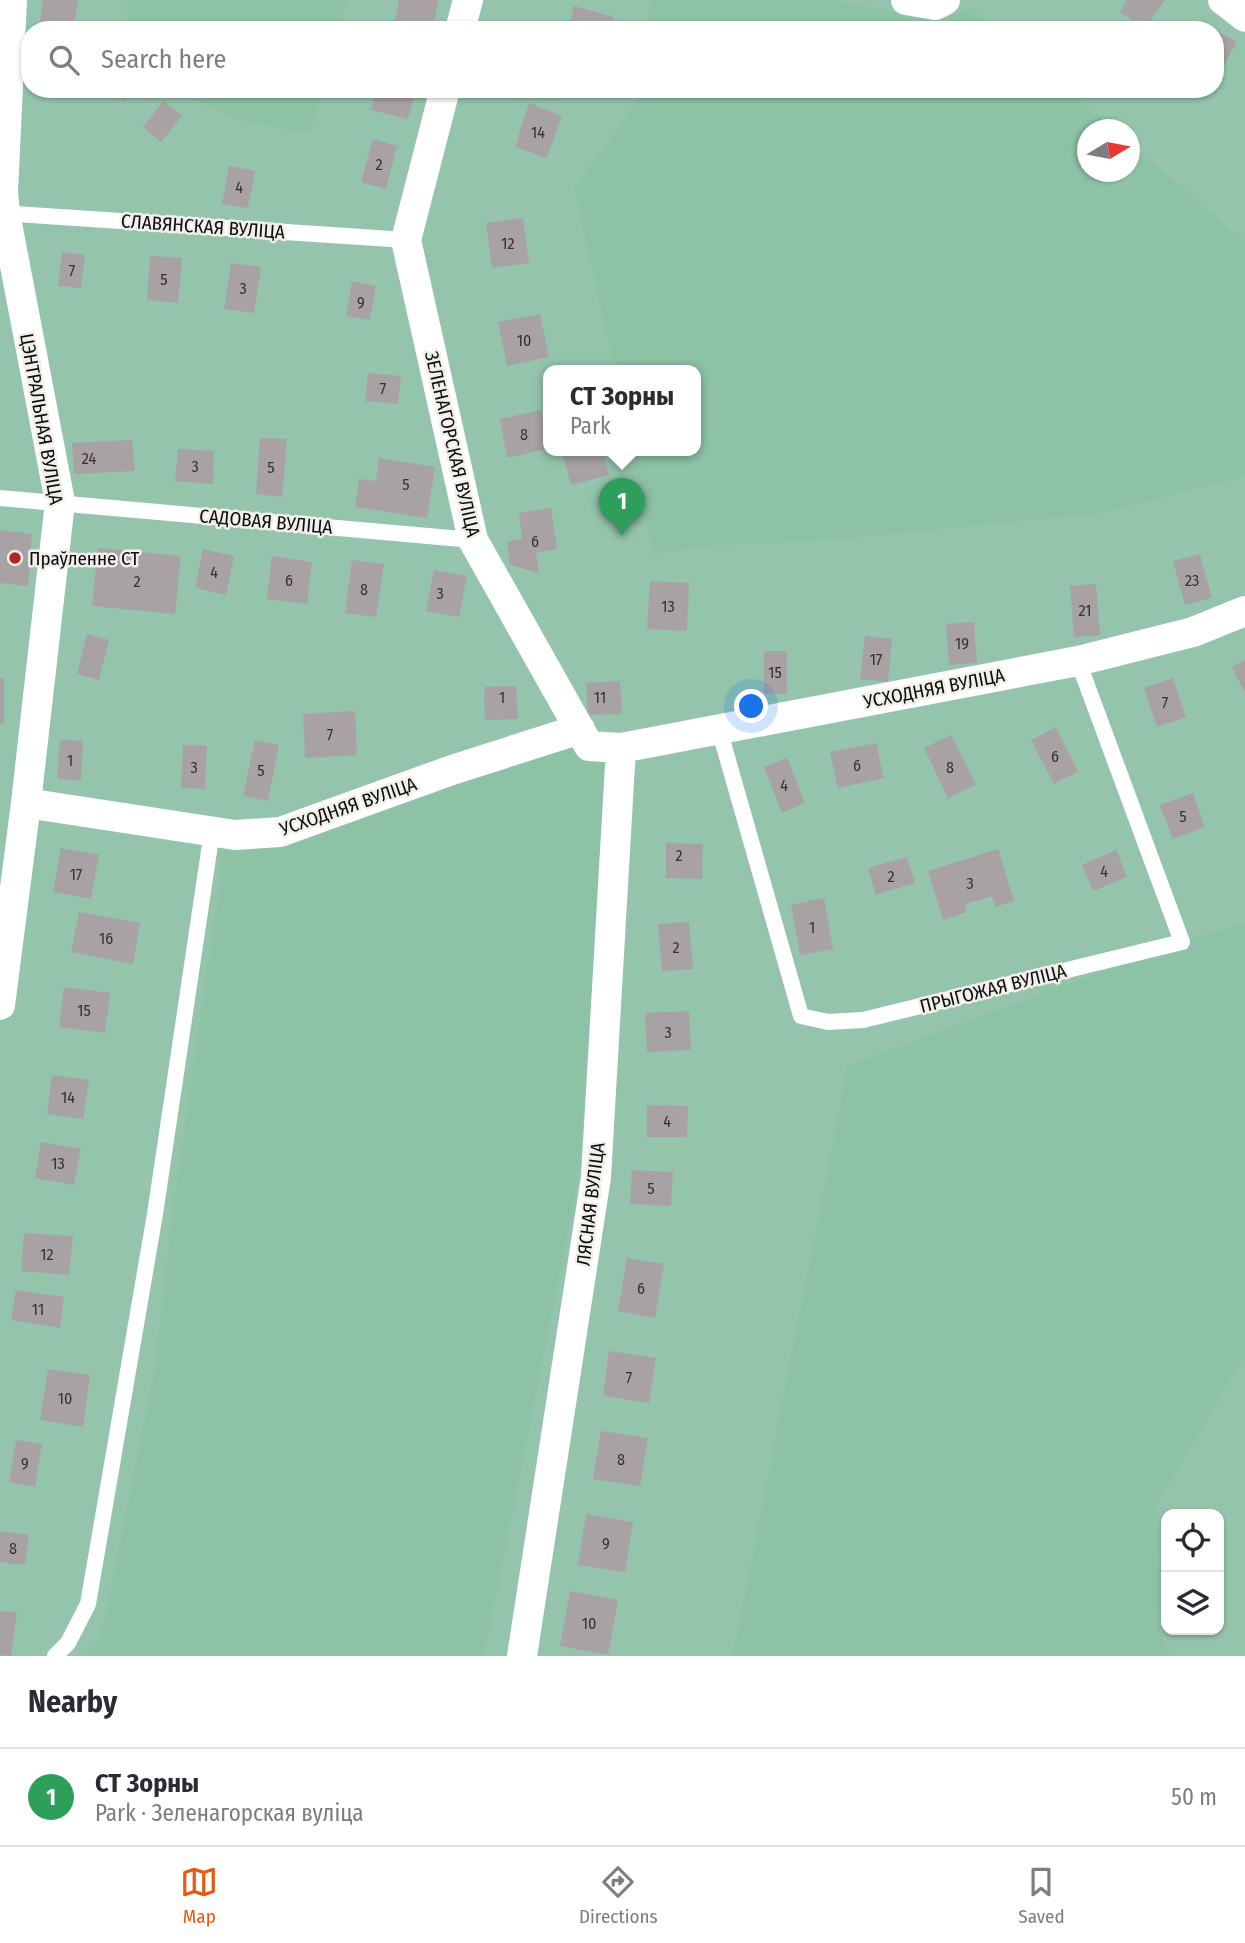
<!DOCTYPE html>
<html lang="en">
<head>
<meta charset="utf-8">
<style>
	:root { --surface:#fff; --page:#f2f2f3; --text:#2b2b33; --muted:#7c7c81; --line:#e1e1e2; --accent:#ea580c }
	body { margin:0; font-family:"Fira Sans Condensed",sans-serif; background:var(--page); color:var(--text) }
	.controls { position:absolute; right:21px; bottom:21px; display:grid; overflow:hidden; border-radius:14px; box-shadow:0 2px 5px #0004 }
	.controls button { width:63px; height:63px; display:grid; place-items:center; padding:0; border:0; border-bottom:2px solid var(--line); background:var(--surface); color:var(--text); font:35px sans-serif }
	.compass { position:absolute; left:1077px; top:119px; width:63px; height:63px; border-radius:50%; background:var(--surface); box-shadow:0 2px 5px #0004; rotate:80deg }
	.you { position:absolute; left:752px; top:707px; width:24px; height:24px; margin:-18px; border:5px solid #fff; border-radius:50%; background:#1a73e8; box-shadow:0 0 0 10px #1a73e833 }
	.badge { display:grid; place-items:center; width:46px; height:46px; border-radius:50%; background:var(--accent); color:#fff; font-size:23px; font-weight:700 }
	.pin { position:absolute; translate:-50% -58px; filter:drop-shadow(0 2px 4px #0008) }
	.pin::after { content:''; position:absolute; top:37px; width:24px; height:21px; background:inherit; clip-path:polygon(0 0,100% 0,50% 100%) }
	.popup { position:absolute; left:543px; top:365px; width:158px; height:91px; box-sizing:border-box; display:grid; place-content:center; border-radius:14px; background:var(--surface); filter:drop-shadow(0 2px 5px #0005); font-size:23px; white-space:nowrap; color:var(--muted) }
	.popup b { font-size:26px; color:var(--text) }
	.popup::after { content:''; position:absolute; left:50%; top:100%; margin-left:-14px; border:14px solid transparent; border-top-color:var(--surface) }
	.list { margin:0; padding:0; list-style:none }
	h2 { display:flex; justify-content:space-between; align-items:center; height:91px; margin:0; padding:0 28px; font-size:30px }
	h2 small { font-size:23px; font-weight:400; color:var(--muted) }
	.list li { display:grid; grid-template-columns:46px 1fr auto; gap:21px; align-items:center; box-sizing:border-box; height:98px; padding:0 28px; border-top:2px solid var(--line) }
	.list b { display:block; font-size:26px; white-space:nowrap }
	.list p { margin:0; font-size:23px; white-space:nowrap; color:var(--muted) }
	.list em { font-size:23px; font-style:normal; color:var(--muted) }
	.icon { flex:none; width:38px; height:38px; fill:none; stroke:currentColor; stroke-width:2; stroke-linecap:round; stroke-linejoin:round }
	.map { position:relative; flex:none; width:1245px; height:1656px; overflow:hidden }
	.search { position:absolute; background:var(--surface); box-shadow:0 2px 5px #0004; left:21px; right:21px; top:21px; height:77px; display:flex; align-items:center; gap:18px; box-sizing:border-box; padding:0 24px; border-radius:28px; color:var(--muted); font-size:26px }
	.sheet { height:189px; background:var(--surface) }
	nav { display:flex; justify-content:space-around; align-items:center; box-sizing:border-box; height:98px; border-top:2px solid var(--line); background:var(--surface); font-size:19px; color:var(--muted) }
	nav a { display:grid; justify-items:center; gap:4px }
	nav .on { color:var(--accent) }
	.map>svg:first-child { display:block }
	.green { fill:#94c4ab; fill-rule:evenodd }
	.forest { fill:#8dc2a6 }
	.building { fill:#a8a2a4 }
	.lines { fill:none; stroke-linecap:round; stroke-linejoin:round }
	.lane { stroke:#fff; stroke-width:16 }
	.street { stroke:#fff; stroke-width:30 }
	.poi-dot { fill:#b5261e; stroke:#f1efe9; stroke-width:2.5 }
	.labels { text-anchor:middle; stroke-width:5; stroke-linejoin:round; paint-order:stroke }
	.number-label { font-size:16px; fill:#343332 }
	.street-label { font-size:19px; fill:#0e0e0c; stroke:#f1efe9 }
	.poi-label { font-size:19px; fill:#0e0e0c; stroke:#f1efe9; text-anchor:start }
</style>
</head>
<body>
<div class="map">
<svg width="1245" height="1656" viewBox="0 0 1245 1656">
	<rect width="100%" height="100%" fill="#e4e2dc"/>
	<path class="green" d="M0 0H1245V1656H0ZM30 30H1215V89H30ZM1088 130H1130V172H1088ZM548 370H696V450H548ZM1166 1514H1219V1630H1166Z"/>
	<path class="forest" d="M128 0H347L339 30H126Z
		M650 0H830L940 20 971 8 997 30H648Z
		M175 89H322L310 134 235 119Z
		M643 89H1067L1114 129 1088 130V172H1130V143L1245 242V476L1101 513 832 540 703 546 653 554 632 450H696V370H615L574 188 621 126Z
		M589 746 611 762 578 1181 484 1656H85L101 1636 156 1366 171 1221 226 844 288 847 536 756Z
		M1245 923V1355L1156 1505 1160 1632 1170 1656H733L848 1066 1182 942Z"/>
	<path class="building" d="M43 0H78L74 26 40 21Z
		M399 0H439L432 30H416L394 25Z
		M1127 0H1165L1145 28 1120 12Z
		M574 6 614 17 610 30H568Z
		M1215 30 1237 42 1215 81Z
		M112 89H136L125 101Z
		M376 89H416L408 119 371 110Z
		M163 101 182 116 161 142 143 127Z
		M529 103 562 116 547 158 515 147Z
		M373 139 397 146 386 189 361 182Z
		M229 166 255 171 248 208 222 204Z
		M523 218 529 263 492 268 486 223Z
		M62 252 85 255 81 288 58 286Z
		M150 256 182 258 178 303 147 300Z
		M231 263 261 267 254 313 224 309Z
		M352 281 376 286 370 320 346 316Z
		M540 314 549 357 507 366 498 322Z
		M368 373 401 376 398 404 365 401Z
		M541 410 548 449 507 458 500 419Z
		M260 438 287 439 282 497 256 494Z
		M132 440 135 471 74 474 72 443Z
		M178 449 214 451 213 484 175 481Z
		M569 450H602L609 475 571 485 562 452Z
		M379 458 435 467 427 518 355 507 359 479 376 481Z
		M551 508 557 549 536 553 539 573 510 565 507 542 522 539 519 513Z
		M0 530 32 534 28 586 0 583Z
		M98 548 181 556 175 614 92 606Z
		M203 549 234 556 226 595 195 588Z
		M1200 554 1212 598 1185 605 1173 561Z
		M272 556 312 562 307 604 267 599Z
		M352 560 384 564 376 617 345 613Z
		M434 570 467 576 459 617 426 611Z
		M650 581 689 583 687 631 647 629Z
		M1096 584 1100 635 1074 637 1070 586Z
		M974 622 977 663 949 665 946 624Z
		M87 634 109 640 99 680 77 674Z
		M865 636 892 639 888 682 860 679Z
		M764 651H787V694H764Z
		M1245 660V693L1232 667Z
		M0 678H4V724H0Z
		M1173 678 1186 717 1157 727 1144 688Z
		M620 681 622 714 588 715 586 683Z
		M516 686 518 719 485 720 484 687Z
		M355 711 357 755 305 758 303 714Z
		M1056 727 1078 771 1054 784 1031 740Z
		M951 735 976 785 948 798 924 748Z
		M60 740 83 741 81 780 57 779Z
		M255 740 279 745 268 801 243 796Z
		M876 743 884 778 838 788 830 752Z
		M183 745 207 746 205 789 181 788Z
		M787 758 805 803 782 813 764 767Z
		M1193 793 1205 827 1173 839 1160 805Z
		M666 843 703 844 702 879 666 878Z
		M61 848 99 855 91 899 53 892Z
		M998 849 1014 901 995 907 992 896 965 904 967 912 943 920 928 871Z
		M1116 850 1127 877 1093 891 1082 865Z
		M907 857 915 883 876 895 868 868Z
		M824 898 833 949 800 955 791 905Z
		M79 912 140 923 133 964 71 952Z
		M689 922 693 969 662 971 658 924Z
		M64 987 110 993 105 1033 59 1027Z
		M689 1011 691 1050 647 1052 645 1013Z
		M52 1075 89 1080 83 1119 47 1114Z
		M647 1105 688 1106 687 1137H647Z
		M41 1142 81 1149 74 1185 35 1178Z
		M632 1170 673 1172 671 1206 630 1204Z
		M24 1233 73 1236 69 1275 21 1271Z
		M627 1258 664 1264 655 1318 618 1311Z
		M16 1290 64 1297 60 1328 11 1320Z
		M609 1351 656 1358 649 1403 603 1396Z
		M48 1369 90 1375 83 1427 40 1420Z
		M601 1431 648 1438 640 1486 593 1479Z
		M16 1440 42 1444 35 1487 9 1482Z
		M586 1514 633 1522 625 1572 578 1565Z
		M0 1531 29 1535 25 1565 0 1562Z
		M570 1591 618 1600 608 1655 560 1646Z
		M0 1611 17 1613 11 1656 0 1655Z"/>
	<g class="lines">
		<path class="lane" d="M0 213 406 240
			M0 498 473 540
			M719 729 801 1016 828 1022 863 1020 1182 942 1078 661
			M55 1656 68 1643 88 1604 155 1214 212 831"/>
		<path class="street" d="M906 0 935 5 945 0
			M1223 0 1245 17
			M460 30 468 0
			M445 89 406 240 473 540 589 746 621 748 1078 661 1193 632 1245 611
			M26 803 235 835 280 832 452 770 580 729
			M0 1005 26 803 60 502 5 213 3 192 12 0
			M522 1656 596 1177 621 748"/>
	</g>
	<circle class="poi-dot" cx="15" cy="558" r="7"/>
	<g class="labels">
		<g class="number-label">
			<text x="538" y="138">14</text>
			<text x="379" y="170">2</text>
			<text x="239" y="193">4</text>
			<text x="508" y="249">12</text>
			<text x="72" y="276">7</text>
			<text x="164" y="285">5</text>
			<text x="243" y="294">3</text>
			<text x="361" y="308">9</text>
			<text x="524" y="346">10</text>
			<text x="383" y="394">7</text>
			<text x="524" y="440">8</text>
			<text x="89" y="464">24</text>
			<text x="195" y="472">3</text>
			<text x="271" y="473">5</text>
			<text x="406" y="490">5</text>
			<text x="535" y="547">6</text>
			<text x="214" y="578">4</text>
			<text x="289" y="586">6</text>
			<text x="1192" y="586">23</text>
			<text x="137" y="587">2</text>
			<text x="364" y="595">8</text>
			<text x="440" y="599">3</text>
			<text x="668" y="612">13</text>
			<text x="1085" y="616">21</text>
			<text x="962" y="649">19</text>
			<text x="876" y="665">17</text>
			<text x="775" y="678">15</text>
			<text x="502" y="703">1</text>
			<text x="600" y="703">11</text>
			<text x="1165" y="708">7</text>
			<text x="330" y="740">7</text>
			<text x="1055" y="762">6</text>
			<text x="70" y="766">1</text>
			<text x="857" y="771">6</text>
			<text x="194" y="773">3</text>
			<text x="950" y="773">8</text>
			<text x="261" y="776">5</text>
			<text x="784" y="791">4</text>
			<text x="1183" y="822">5</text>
			<text x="679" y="861">2</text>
			<text x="1104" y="877">4</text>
			<text x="76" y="880">17</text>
			<text x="891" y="882">2</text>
			<text x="970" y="889">3</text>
			<text x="812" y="933">1</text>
			<text x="106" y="944">16</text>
			<text x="676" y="953">2</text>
			<text x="84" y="1016">15</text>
			<text x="668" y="1038">3</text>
			<text x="68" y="1103">14</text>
			<text x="667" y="1127">4</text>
			<text x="58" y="1169">13</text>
			<text x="651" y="1194">5</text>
			<text x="47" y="1260">12</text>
			<text x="641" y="1294">6</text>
			<text x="38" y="1315">11</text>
			<text x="629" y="1383">7</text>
			<text x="65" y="1404">10</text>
			<text x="621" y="1465">8</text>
			<text x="25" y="1469">9</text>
			<text x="606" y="1549">9</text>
			<text x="13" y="1554">8</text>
			<text x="589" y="1629">10</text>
		</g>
		<g class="street-label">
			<text transform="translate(203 226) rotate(4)" y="7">СЛАВЯНСКАЯ ВУЛІЦА</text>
			<text transform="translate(42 419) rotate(80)" y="7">ЦЭНТРАЛЬНАЯ ВУЛІЦА</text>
			<text transform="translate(453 444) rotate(77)" y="7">ЗЕЛЕНАГОРСКАЯ ВУЛІЦА</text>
			<text transform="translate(266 521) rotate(5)" y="7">САДОВАЯ ВУЛІЦА</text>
			<text transform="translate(934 688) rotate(-11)" y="7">УСХОДНЯЯ ВУЛІЦА</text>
			<text transform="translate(348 806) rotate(-19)" y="7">УСХОДНЯЯ ВУЛІЦА</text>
			<text transform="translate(993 988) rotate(-14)" y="7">ПРЫГОЖАЯ ВУЛІЦА</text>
			<text transform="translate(590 1204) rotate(-83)" y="7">ЛЯСНАЯ ВУЛІЦА</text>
		</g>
		<g class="poi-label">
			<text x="29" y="565">Праўленне СТ</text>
		</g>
	</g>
</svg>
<div class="controls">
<button><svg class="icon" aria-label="locate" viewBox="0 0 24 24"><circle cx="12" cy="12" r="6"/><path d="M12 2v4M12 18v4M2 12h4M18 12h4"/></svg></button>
<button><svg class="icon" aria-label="layers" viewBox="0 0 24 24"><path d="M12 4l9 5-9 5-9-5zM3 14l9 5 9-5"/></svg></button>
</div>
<svg class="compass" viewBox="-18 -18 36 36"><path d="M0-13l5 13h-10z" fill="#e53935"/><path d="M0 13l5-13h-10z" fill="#7c7c81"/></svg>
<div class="you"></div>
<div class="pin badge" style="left:622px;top:536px;background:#2e9e5b">1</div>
<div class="popup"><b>СТ Зорны</b>Park</div>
<div class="search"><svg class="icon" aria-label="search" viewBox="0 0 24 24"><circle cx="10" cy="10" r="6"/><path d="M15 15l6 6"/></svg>Search here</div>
</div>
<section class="sheet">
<h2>Nearby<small></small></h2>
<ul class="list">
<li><span class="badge" style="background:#2e9e5b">1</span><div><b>СТ Зорны</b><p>Park · Зеленагорская вуліца</p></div><em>50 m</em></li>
</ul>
</section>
<nav>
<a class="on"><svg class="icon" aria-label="map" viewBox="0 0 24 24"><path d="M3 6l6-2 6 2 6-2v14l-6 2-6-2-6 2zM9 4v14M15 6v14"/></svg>Map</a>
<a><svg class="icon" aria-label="directions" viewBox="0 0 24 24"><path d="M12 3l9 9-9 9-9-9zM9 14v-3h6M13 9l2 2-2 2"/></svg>Directions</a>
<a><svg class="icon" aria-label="saved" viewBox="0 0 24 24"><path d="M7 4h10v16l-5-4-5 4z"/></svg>Saved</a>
</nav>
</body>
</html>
